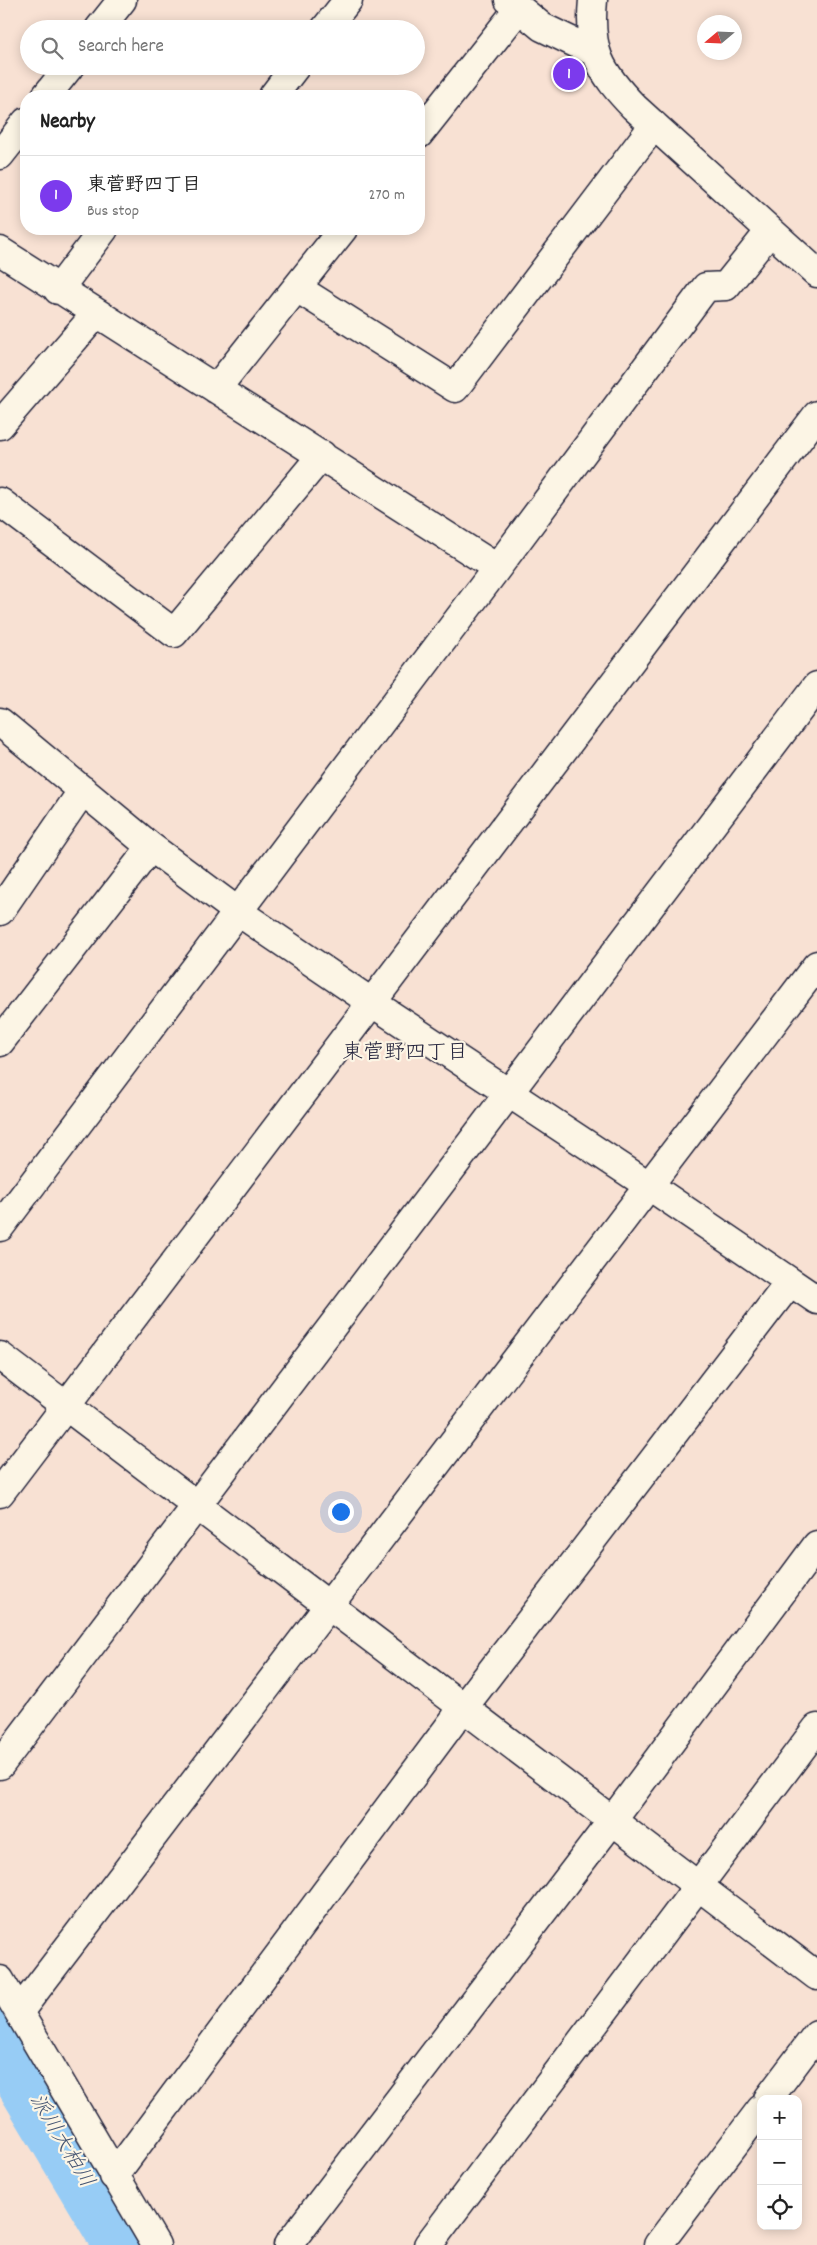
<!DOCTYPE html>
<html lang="en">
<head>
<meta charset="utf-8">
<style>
	:root { --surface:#fff; --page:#f2f2f2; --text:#222; --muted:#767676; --line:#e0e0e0; --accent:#7c3aed }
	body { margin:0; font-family:Dekko,"Klee One",sans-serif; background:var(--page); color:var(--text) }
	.controls { position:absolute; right:15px; bottom:15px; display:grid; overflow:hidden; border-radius:10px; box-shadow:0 2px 12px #0003 }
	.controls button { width:45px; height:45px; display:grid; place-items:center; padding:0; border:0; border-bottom:1px solid var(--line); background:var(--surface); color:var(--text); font:25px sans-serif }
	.compass { position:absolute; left:697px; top:15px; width:45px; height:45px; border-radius:50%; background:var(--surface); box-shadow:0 2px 12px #0003; rotate:251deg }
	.you { position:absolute; left:340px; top:1511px; width:18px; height:18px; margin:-12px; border:4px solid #fff; border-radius:50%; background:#1a73e8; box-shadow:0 0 0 8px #1a73e833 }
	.badge { display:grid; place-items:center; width:32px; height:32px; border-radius:50%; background:var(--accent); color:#fff; font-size:16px; font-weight:700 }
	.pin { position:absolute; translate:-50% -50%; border:2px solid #fff; box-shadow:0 1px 5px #0006 }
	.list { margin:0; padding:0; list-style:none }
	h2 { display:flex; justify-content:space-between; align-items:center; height:65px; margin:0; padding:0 20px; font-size:21px }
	h2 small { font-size:16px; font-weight:400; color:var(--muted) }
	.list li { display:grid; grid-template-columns:32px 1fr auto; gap:15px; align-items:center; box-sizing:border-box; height:80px; padding:0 20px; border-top:1px solid var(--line) }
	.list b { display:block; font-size:19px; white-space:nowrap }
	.list p { margin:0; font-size:16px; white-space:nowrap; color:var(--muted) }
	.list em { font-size:16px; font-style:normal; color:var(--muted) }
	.icon { flex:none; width:28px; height:28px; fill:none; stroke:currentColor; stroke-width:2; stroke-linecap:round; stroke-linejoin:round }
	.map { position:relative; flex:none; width:817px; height:2245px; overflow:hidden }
	.search { position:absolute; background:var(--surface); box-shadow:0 2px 12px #0003; left:20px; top:20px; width:405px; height:55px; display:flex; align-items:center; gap:12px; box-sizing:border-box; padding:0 18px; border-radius:28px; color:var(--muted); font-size:19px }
	.panel { position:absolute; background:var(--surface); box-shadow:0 2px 12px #0003; left:20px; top:90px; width:405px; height:145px; border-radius:20px }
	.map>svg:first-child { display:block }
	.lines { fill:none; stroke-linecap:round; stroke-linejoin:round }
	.river { stroke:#97ccf5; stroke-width:64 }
	.minor-casing { stroke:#22223b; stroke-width:31 }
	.minor { stroke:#fcf5e5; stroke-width:28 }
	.labels { text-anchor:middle; stroke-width:4.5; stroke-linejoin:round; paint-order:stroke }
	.neighbourhood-label { font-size:21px; fill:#22223b; stroke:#fcf5e5 }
	.water-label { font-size:21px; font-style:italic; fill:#455573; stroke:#fcf5e5 }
</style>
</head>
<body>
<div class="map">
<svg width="817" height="2245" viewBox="0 0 817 2245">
	<rect width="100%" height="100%" fill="#f8e1d3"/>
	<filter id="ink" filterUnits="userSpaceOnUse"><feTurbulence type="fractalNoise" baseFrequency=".02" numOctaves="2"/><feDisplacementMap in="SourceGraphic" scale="10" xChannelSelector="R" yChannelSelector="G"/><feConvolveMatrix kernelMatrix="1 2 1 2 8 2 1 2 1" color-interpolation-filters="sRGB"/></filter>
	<g filter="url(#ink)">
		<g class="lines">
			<path class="river" d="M0 2034 126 2245"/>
			<defs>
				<path id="minor" d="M509 0 542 27 594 52
					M593 0C588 51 600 72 634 107L817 273
					M99 29 122 0
					M325 29 348 0
					M46 96 70 66
					M273 96 296 66
					M419 134 519 8
					M0 155 26 122
					M0 251 497 568
					M297 288 455 388 654 125
					M58 290 104 229
					M216 389 343 229
					M0 425 96 314
					M0 502 174 633 322 455
					M0 722 151 847 237 911 371 1002 648 1185 817 1300
					M0 911 83 790
					M0 1042 151 847
					M0 1227 497 568 706 287 726 286 770 231
					M0 1356 817 1976
					M0 1493 817 415
					M0 1765 817 686
					M0 1980 156 2245
					M19 2012 817 965
					M768 2099 817 2034
					M114 2176 463 1708 790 1282
					M288 2245 612 1821 817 1545
					M428 2245 817 1728
					M658 2245 761 2109"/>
			</defs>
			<use href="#minor" class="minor-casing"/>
			<use href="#minor" class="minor"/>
		</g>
	</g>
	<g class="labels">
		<g class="neighbourhood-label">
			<text x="405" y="1058">東菅野四丁目</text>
		</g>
		<g class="water-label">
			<text transform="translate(63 2140) rotate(59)" y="7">派川大柏川</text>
		</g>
	</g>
</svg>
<div class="controls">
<button>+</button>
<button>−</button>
<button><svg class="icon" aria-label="locate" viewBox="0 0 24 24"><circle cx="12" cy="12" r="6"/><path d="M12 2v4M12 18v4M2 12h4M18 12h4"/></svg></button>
</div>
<svg class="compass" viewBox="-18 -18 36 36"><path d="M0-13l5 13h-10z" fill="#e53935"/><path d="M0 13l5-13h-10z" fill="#767676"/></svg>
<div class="you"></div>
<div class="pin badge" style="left:569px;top:74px">1</div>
<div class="search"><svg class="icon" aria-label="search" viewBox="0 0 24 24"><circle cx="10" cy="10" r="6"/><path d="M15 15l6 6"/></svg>Search here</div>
<section class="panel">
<h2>Nearby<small></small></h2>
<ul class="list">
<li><span class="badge">1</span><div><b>東菅野四丁目</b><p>Bus stop</p></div><em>270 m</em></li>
</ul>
</section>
</div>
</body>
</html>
